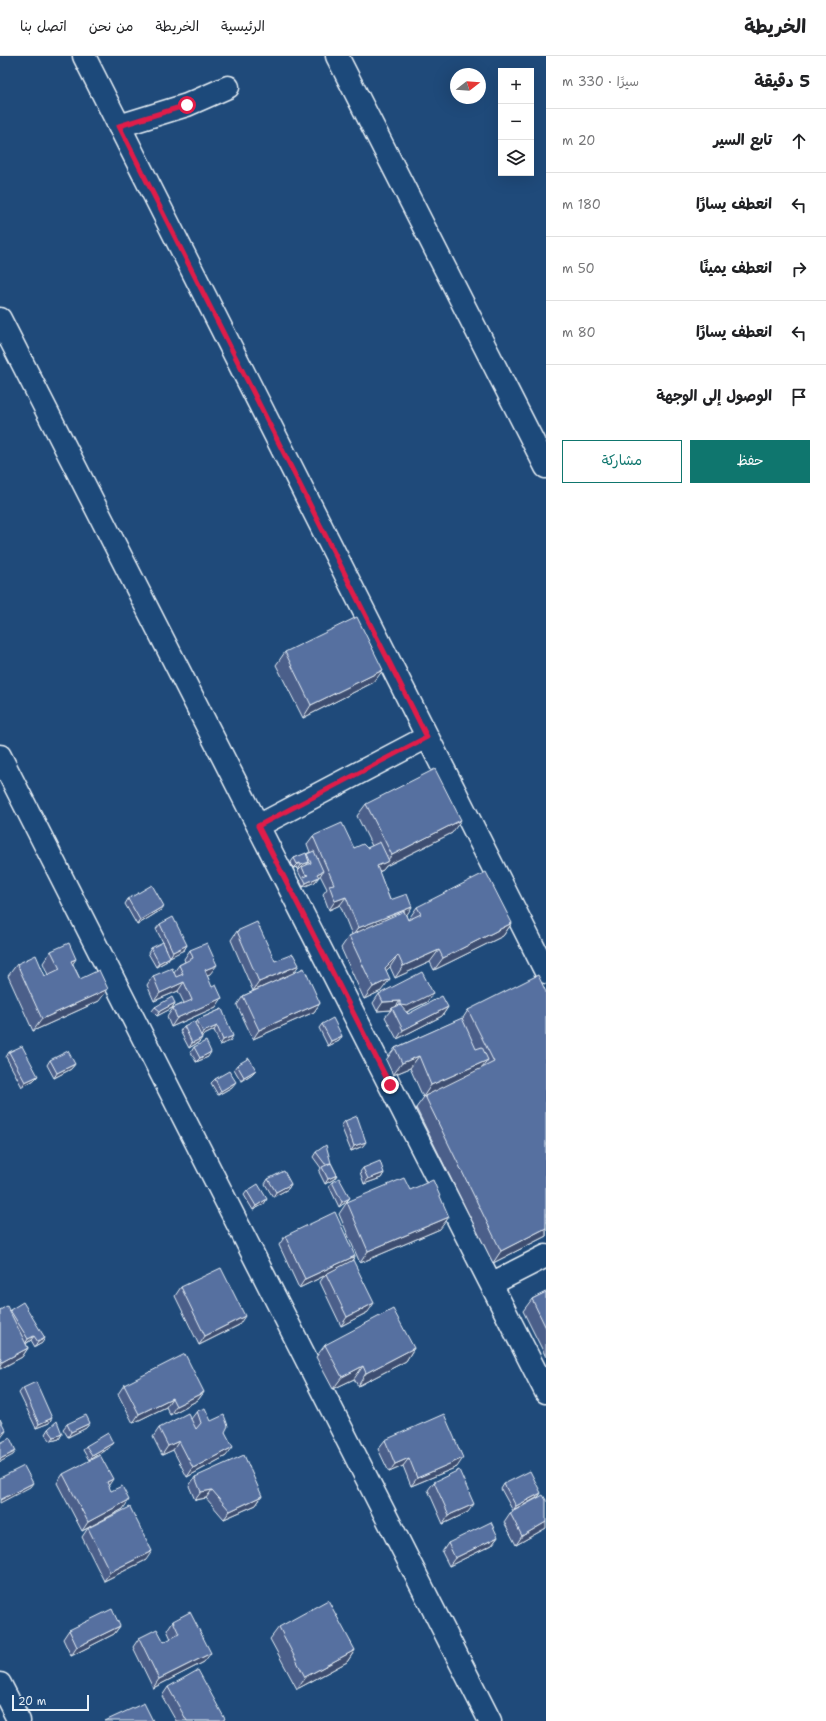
<!DOCTYPE html>
<html lang="ar">
<head>
<meta charset="utf-8">
<style>
	:root { --surface:#fff; --page:#f6f6f6; --text:#202124; --muted:#757577; --line:#e0e0e0; --accent:#0f766e }
	body { margin:0; font-family:"Shantell Sans","Playpen Sans Arabic",sans-serif; background:var(--page); color:var(--text); direction:rtl }
	.controls { position:absolute; right:12px; top:12px; display:grid; overflow:hidden; border-radius:0px; box-shadow:0 4px 16px #0002 }
	.controls button { width:36px; height:36px; display:grid; place-items:center; padding:0; border:0; border-bottom:1px solid var(--line); background:var(--surface); color:var(--text); font:20px sans-serif }
	.compass { position:absolute; left:450px; top:12px; width:36px; height:36px; border-radius:50%; background:var(--surface); box-shadow:0 4px 16px #0002; rotate:73deg }
	.scale { position:absolute; left:12px; bottom:10px; width:77px; box-sizing:border-box; padding-left:4px; border:2px solid #e8f1f8; border-top:0; font-size:11px; line-height:14px; white-space:nowrap; color:#e8f1f8; -webkit-text-stroke:3px #1f4a7a; paint-order:stroke }
	.stop { position:absolute; width:12px; height:12px; margin:-9px; border:3px solid #e11d48; border-radius:50%; background:#fff }
	.stop.end { background:#e11d48; border-color:#fff; box-shadow:0 1px 4px #0008 }
	.list { margin:0; padding:0; list-style:none }
	h2 { display:flex; justify-content:space-between; align-items:center; height:52px; margin:0; padding:0 16px; font-size:17px }
	h2 small { font-size:13px; font-weight:400; color:var(--muted) }
	.list li { display:grid; grid-template-columns:26px 1fr auto; gap:12px; align-items:center; box-sizing:border-box; height:64px; padding:0 16px; border-top:1px solid var(--line) }
	.list b { display:block; font-size:15px; white-space:nowrap }
	.list em { font-size:13px; font-style:normal; color:var(--muted) }
	.actions { display:flex; gap:8px; padding:12px 16px }
	.actions a { flex:1; padding:9px 0; border:1px solid var(--accent); border-radius:0px; text-align:center; font-size:14px; color:var(--accent) }
	.actions .main { background:var(--accent); color:#fff }
	.icon { flex:none; width:22px; height:22px; fill:none; stroke:currentColor; stroke-width:2; stroke-linecap:round; stroke-linejoin:round }
	.map { position:relative; flex:none; width:546px; height:1665px; overflow:hidden; direction:ltr }
	header { display:flex; align-items:center; gap:24px; box-sizing:border-box; height:56px; padding:0 20px; background:var(--surface); border-bottom:1px solid var(--line) }
	header strong { font-size:19px }
	nav { display:flex; gap:22px; margin-inline-start:auto; font-size:14px }
	main { display:flex }
	aside { flex:1; background:var(--surface) }
	.map>svg:first-child { display:block }
	.lines { fill:none; stroke-linecap:round; stroke-linejoin:round }
	.minor-casing { stroke:#e8f1f8; stroke-width:25 }
	.minor { stroke:#1f4a7a; stroke-width:22 }
	.wall { fill:#4b5f8a; stroke:#e8f1f8 }
	.shaded-wall { fill:#3d4e70; stroke:#e8f1f8 }
	.building { fill:#576fa0; stroke:#e8f1f8 }
	.route { stroke:#e11d48; stroke-width:5 }
</style>
</head>
<body>
<header>
<strong>الخريطة</strong>
<nav><a>الرئيسية</a><a>الخريطة</a><a>من نحن</a><a>اتصل بنا</a></nav>
</header>
<main>
<aside>
<h2>5 دقيقة<small>سيرًا · 330 m</small></h2>
<ul class="list">
<li><svg class="icon" aria-label="ahead" viewBox="0 0 24 24"><path d="M12 20V5M6 11l6-6 6 6"/></svg><div><b>تابع السير</b></div><em>20 m</em></li>
<li><svg class="icon" aria-label="left" viewBox="0 0 24 24"><path d="M17 20v-9H6M10 6l-5 5 5 5"/></svg><div><b>انعطف يسارًا</b></div><em>180 m</em></li>
<li><svg class="icon" aria-label="right" viewBox="0 0 24 24"><path d="M7 20v-9h11M14 6l5 5-5 5"/></svg><div><b>انعطف يمينًا</b></div><em>50 m</em></li>
<li><svg class="icon" aria-label="left" viewBox="0 0 24 24"><path d="M17 20v-9H6M10 6l-5 5 5 5"/></svg><div><b>انعطف يسارًا</b></div><em>80 m</em></li>
<li><svg class="icon" aria-label="arrive" viewBox="0 0 24 24"><path d="M6 21V4h12l-3 4 3 4H6"/></svg><div><b>الوصول إلى الوجهة</b></div></li>
</ul>
<div class="actions"><a class="main">حفظ</a><a>مشاركة</a></div>
</aside>
<div class="map">
<svg width="546" height="1665" viewBox="0 0 546 1665">
	<rect width="100%" height="100%" fill="#1f4a7a"/>
	<filter id="ink" filterUnits="userSpaceOnUse"><feTurbulence type="fractalNoise" baseFrequency=".025" numOctaves="2"/><feDisplacementMap in="SourceGraphic" scale="8" xChannelSelector="R" yChannelSelector="G"/><feConvolveMatrix kernelMatrix="1 2 1 2 8 2 1 2 1" color-interpolation-filters="sRGB"/></filter>
	<g filter="url(#ink)">
		<g class="lines">
			<defs>
				<path id="minor" d="M84 0 546 916
					M337 0 546 411
					M119 70 187 49 228 31
					M0 263 546 1336
					M0 700 490 1665
					M258 770 427 681
					M491 1228 546 1200
					M0 1628 19 1665"/>
			</defs>
			<use href="#minor" class="minor-casing"/>
			<use href="#minor" class="minor"/>
		</g>
		<path class="wall" d="M285 596 374 626 303 662 276 609Z
			M366 748 452 777 386 810 383 814 379 816 390 844 406 860 408 864 417 851 512 867 503 880 434 914 430 906 395 922 390 911 386 915 381 935 364 943 341 892 349 880 352 879 340 849 329 854 323 838 327 833 320 819 318 821 315 826 303 831 300 825 302 823 298 815 300 813 298 814 297 811 293 812 291 806 294 802 306 798 310 796 307 788 313 780 354 792H367L372 790 357 760Z
			M128 843 161 854 137 869 125 848Z
			M160 868 187 889 184 894 170 900 167 905 156 911 148 897 151 892 167 894 156 873Z
			M237 875 275 905 293 918 320 947 314 956 253 983 237 949 243 940 287 920 253 935 231 884Z
			M190 894 210 918 207 919 216 951 171 971 167 961 173 952 184 947 178 935 154 945 147 929 153 920 174 916 179 909 185 906 184 903Z
			M51 895 73 908 80 923 99 945 33 975 8 920 17 908 45 920 48 919 43 907Z
			M546 936V1180L493 1207 416 1052 424 1041H423L410 1012 393 1019 386 1004 395 992 463 962 468 954Z
			M379 938 427 946 407 956 408 958 448 951 442 960 397 983 385 961 391 954 377 955 373 947Z
			M175 947 172 952 157 960 152 955 155 951Z
			M222 953 230 985 220 989 214 974 202 980 199 986 189 992 180 975 184 970 195 967 197 964Z
			M322 968 342 980 339 985 328 990 319 972Z
			M194 991 208 1001 196 1006 191 996Z
			M9 996 38 1020 34 1024 22 1031 6 1001Z
			M50 1004 75 1008 71 1013 54 1022 47 1009Z
			M237 1009 256 1014 252 1018 241 1025 234 1013Z
			M215 1023 232 1031 218 1039 211 1027Z
			M345 1065 363 1090 351 1095 341 1070Z
			M316 1096 331 1107 337 1119 334 1123 325 1128 319 1116 321 1112 313 1101Z
			M363 1112 384 1117 381 1122 364 1128 360 1116Z
			M268 1123 291 1128 288 1133 273 1141 265 1128Z
			M332 1126 350 1142 346 1146 339 1151 329 1130Z
			M410 1134 440 1173 360 1207 339 1158 347 1146Z
			M247 1135 264 1148 253 1154 244 1139Z
			M285 1180 355 1200 352 1205 368 1256 341 1270 320 1226 324 1220 299 1232 279 1189Z
			M181 1231 239 1269 199 1289 175 1240Z
			M546 1236V1301L523 1255 532 1243Z
			M0 1254 9 1255 10 1254 42 1287 35 1291 31 1284 26 1288 28 1292 22 1301 0 1313Z
			M325 1289 414 1292 406 1305 358 1330 354 1323 333 1333 316 1301Z
			M124 1329 204 1336 198 1344 170 1359 166 1351 133 1367 118 1338Z
			M23 1332 49 1367 36 1372 19 1337Z
			M197 1355 225 1376 226 1400 187 1421 173 1394 162 1399 153 1381 159 1372 191 1363Z
			M90 1367 86 1372 68 1381 63 1373 67 1368Z
			M48 1373 62 1378 59 1383 51 1385 45 1378Z
			M385 1384 457 1411 411 1430 403 1410 389 1416 378 1393Z
			M86 1390 110 1391 89 1404 83 1394Z
			M63 1418 111 1435 123 1453 82 1475 57 1427Z
			M195 1421 262 1440 256 1449 224 1463 206 1442 195 1444 189 1430Z
			M434 1426 468 1456 443 1468 428 1434Z
			M504 1428 541 1437 538 1441 513 1455 501 1433Z
			M510 1457 546 1472 516 1489 504 1466Z
			M88 1472 146 1504 104 1525 82 1481Z
			M498 1481 492 1489 449 1510 442 1496 448 1487Z
			M173 1565 204 1606 153 1632 133 1591 139 1582 164 1586 171 1583 167 1574Z
			M120 1570 114 1578 71 1600 63 1583 69 1574Z
			M279 1571 355 1594 347 1606 297 1633 270 1583Z
			M168 1631 224 1665H176L162 1640Z"/>
		<path class="shaded-wall" d="M383 614 374 626 303 662 311 649Z
			M461 764 452 777 386 810 383 814 371 819 377 810 386 806 392 799Z
			M309 806 305 811H302L300 813 298 814 301 809Z
			M300 807 297 811 293 812 297 808Z
			M323 815 320 820 314 823 317 818Z
			M319 821 315 826 303 831 306 827Z
			M346 841 340 849 329 854 335 845Z
			M164 850 161 854 137 869 140 864Z
			M412 851 406 860 352 881 358 872Z
			M512 867 503 880 434 914 443 902Z
			M187 889 184 894 170 901 173 896Z
			M439 894 430 906 395 922 403 910Z
			M398 899 390 911 376 924 385 912Z
			M170 901 167 905 156 911 159 907Z
			M76 903 68 915 71 905Z
			M217 909 210 918 199 923 205 914Z
			M299 909 293 918 253 935 259 926Z
			M390 923 381 935 364 943 373 931Z
			M184 926 178 935 154 945 160 937Z
			M108 933 99 945 33 975 42 963Z
			M433 937 427 946 400 959V949Z
			M222 942 216 951 171 971 177 962Z
			M400 945 393 954 392 952 391 954 377 955 383 946Z
			M175 947 172 952 157 960 160 955Z
			M320 947 314 956 253 983 259 974Z
			M448 951 442 960 397 983 403 974Z
			M217 970 214 974 200 981 203 976Z
			M233 980 230 985 220 989 223 984Z
			M342 980 339 985 328 990 331 985Z
			M202 982 199 986 189 992 192 987Z
			M211 996 208 1001 196 1006 200 1002Z
			M419 1000 410 1012 393 1019 402 1007Z
			M488 1004 479 1016 423 1041 431 1029Z
			M75 1008 71 1013 54 1022 57 1017Z
			M256 1014 252 1018 241 1025 244 1021Z
			M38 1020 34 1024 22 1031 25 1026Z
			M236 1026 232 1031 218 1039 221 1035Z
			M366 1086 363 1090 351 1095 354 1090Z
			M384 1117 381 1122 364 1128 368 1123Z
			M337 1119 334 1123 325 1128 328 1123Z
			M291 1128 288 1133 273 1141 276 1136Z
			M350 1142 346 1146 339 1151 342 1146Z
			M267 1143 264 1148 253 1154 256 1150Z
			M449 1161 440 1173 360 1207 368 1195Z
			M546 1172V1180L493 1207 501 1195Z
			M355 1200 349 1209 326 1218 324 1220 299 1232 305 1223Z
			M374 1247 368 1256 341 1270 347 1261Z
			M245 1260 239 1269 199 1289 205 1280Z
			M34 1280 31 1284 25 1288 28 1283Z
			M45 1282 42 1287 35 1291 38 1286Z
			M28 1292 22 1301 0 1313V1309L2 1306Z
			M414 1292 406 1305 358 1330 366 1317Z
			M363 1310 354 1323 333 1333 342 1321Z
			M204 1336 198 1344 170 1359 176 1350Z
			M172 1342 166 1351 133 1367 139 1358Z
			M52 1362 49 1367 36 1372 39 1368Z
			M90 1367 86 1372 68 1381 71 1376Z
			M6 1375 0 1383V1378Z
			M62 1378 59 1383 51 1385 54 1381Z
			M179 1385 173 1394 162 1399 168 1390Z
			M113 1387 110 1391 89 1404 92 1399Z
			M233 1391 226 1400 187 1421 193 1412Z
			M16 1395 13 1399 0 1406V1403Z
			M409 1402 403 1410 389 1416 395 1408Z
			M463 1402 457 1411 411 1430 417 1422Z
			M113 1423 107 1432V1426Z
			M33 1427 30 1431 0 1447V1444Z
			M212 1434 206 1442 195 1444 201 1436Z
			M541 1437 538 1441 513 1455 516 1450Z
			M262 1440 256 1449 224 1463 230 1455Z
			M129 1444 123 1453 82 1475 88 1466Z
			M474 1448 468 1456 443 1468 449 1459Z
			M546 1466V1472L516 1489 522 1480Z
			M498 1481 492 1489 449 1510 455 1502Z
			M152 1495 146 1504 104 1525 110 1516Z
			M120 1570 114 1578 71 1600 77 1591Z
			M355 1594 347 1606 297 1633 305 1621Z
			M211 1597 204 1606 153 1632 159 1623Z"/>
		<path class="building" d="M357 561 383 614 311 649 285 596Z
			M435 713 461 764 392 799 366 748Z
			M342 767 354 792 363 788 367 792 380 786 389 805 377 810 390 844 407 838 412 851 358 872 346 841 335 845 329 829 334 828 313 780Z
			M314 795 323 815 317 818 319 821 306 827 303 821 308 819 305 818 302 811 311 807 307 798Z
			M306 797 309 806 301 809 300 807 297 808 294 802Z
			M486 816 512 867 443 902 439 894 403 910 398 899 385 912 390 923 373 931 349 880 404 855 408 864 421 858 417 851Z
			M152 829 164 850 140 864 128 843Z
			M173 861 187 889 173 896 160 868Z
			M257 866 275 905 293 898 299 909 259 926 237 875Z
			M163 886 170 901 159 907 151 892Z
			M69 887 76 903 71 905 80 923 99 914 108 933 42 963 17 908 36 899 45 920 60 913 51 895Z
			M207 887 217 909 205 914 212 931 216 929 222 942 177 962 173 952 192 944 184 926 160 937 153 920 172 912 176 921 183 918 179 909 193 902 190 894Z
			M304 912 320 947 259 974 243 940Z
			M422 916 433 937 407 950 400 949 408 958 442 940 448 951 403 974 392 952 400 949V945L383 946 379 938Z
			M538 919 546 936V1172L501 1195 425 1040 494 1006 468 954Z
			M172 941 175 947 160 955 155 951Z
			M222 953 233 980 223 984 217 970 203 976 197 964Z
			M333 962 342 980 331 985 322 968Z
			M462 962 476 993 482 991 488 1004 431 1029 419 1000 402 1007 395 992Z
			M194 965 202 982 192 987 184 970Z
			M206 985 211 996 200 1002 194 991Z
			M22 990 38 1020 25 1026 9 996Z
			M68 995 75 1008 57 1017 50 1004Z
			M249 1002 256 1014 244 1021 237 1009Z
			M229 1015 236 1026 221 1035 215 1023Z
			M357 1060 366 1086 354 1090 345 1065Z
			M326 1089 331 1107 325 1108 316 1096Z
			M380 1105 384 1117 368 1123 363 1112Z
			M331 1107 337 1119 328 1123 322 1111Z
			M284 1115 291 1128 276 1136 268 1123Z
			M339 1122 350 1142 342 1146 332 1126Z
			M404 1122 410 1134 433 1124 449 1161 368 1195 347 1146Z
			M258 1128 267 1143 256 1150 247 1135Z
			M335 1156 355 1200 305 1223 285 1180Z
			M353 1204 374 1247 347 1261 326 1218Z
			M221 1212 245 1260 205 1280 181 1231Z
			M546 1236V1272L532 1243Z
			M23 1246 45 1282 38 1286 34 1280 28 1283 10 1254Z
			M7 1250 28 1292 2 1306 0 1301V1254Z
			M393 1253 414 1292 366 1317 363 1310 342 1321 325 1289Z
			M185 1298 204 1336 176 1350 172 1342 139 1358 124 1329Z
			M36 1326 52 1362 39 1368 23 1332Z
			M205 1352 211 1365 224 1359 228 1370 225 1376 233 1391 193 1412 179 1385 168 1390 159 1372 188 1357 196 1373 201 1367 197 1355Z
			M444 1358 463 1402 417 1422 409 1402 395 1408 385 1384Z
			M86 1359 90 1367 71 1376 67 1368Z
			M0 1363 6 1375 0 1378Z
			M57 1365 62 1378 54 1381 48 1373Z
			M108 1377 113 1387 92 1399 86 1390Z
			M10 1382 16 1395 0 1403V1387Z
			M100 1399 113 1423 107 1426 111 1435 122 1430 129 1444 88 1466 63 1418Z
			M244 1399 262 1440 230 1455 212 1434 201 1436 195 1421Z
			M24 1410 33 1427 0 1444V1422Z
			M459 1414 474 1448 449 1459 434 1426Z
			M530 1415 541 1437 516 1450 504 1428Z
			M543 1439 546 1444V1466L522 1480 510 1457Z
			M130 1451 152 1495 110 1516 88 1472Z
			M491 1466 498 1481 455 1502 448 1487Z
			M328 1544 355 1594 305 1621 279 1571Z
			M112 1553 120 1570 77 1591 69 1574Z
			M190 1556 211 1597 159 1623 139 1582 157 1573 164 1586 179 1578 173 1565Z
			M198 1614 225 1663 222 1665H187L168 1631Z
			M144 1647 153 1665H105Z"/>
	</g>
	<g class="lines" filter="url(#ink)">
		<path class="route" d="M187 49 119 70 427 681 258 770 390 1029"/>
	</g>
</svg>
<div class="controls">
<button>+</button>
<button>−</button>
<button><svg class="icon" aria-label="layers" viewBox="0 0 24 24"><path d="M12 4l9 5-9 5-9-5zM3 14l9 5 9-5"/></svg></button>
</div>
<svg class="compass" viewBox="-18 -18 36 36"><path d="M0-13l5 13h-10z" fill="#e53935"/><path d="M0 13l5-13h-10z" fill="#757577"/></svg>
<div class="scale">20 m</div>
<div class="stop" style="left:187px;top:49px"></div>
<div class="stop end" style="left:390px;top:1029px"></div>
</div>
</main>
</body>
</html>
